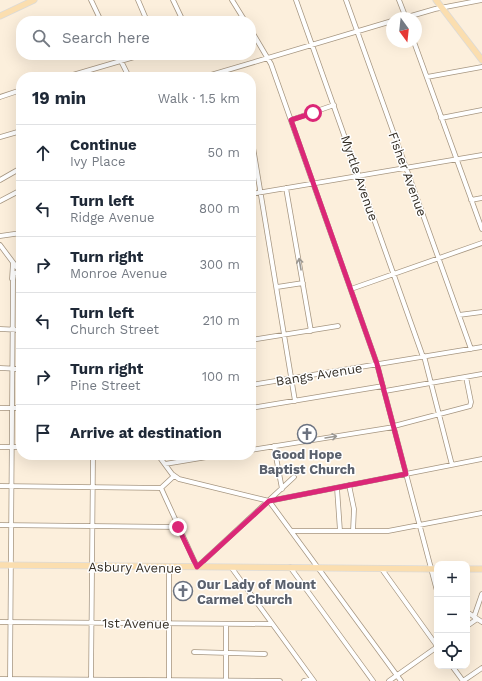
<!DOCTYPE html>
<html lang="en">
<head>
<meta charset="utf-8">
<style>
	:root { --surface:#fff; --page:#f6f6f7; --text:#1f2937; --muted:#747a83; --line:#e0e1e3 }
	body { margin:0; font-family:"Work Sans",sans-serif; background:var(--page); color:var(--text) }
	.controls { position:absolute; right:12px; bottom:12px; display:grid; overflow:hidden; border-radius:8px; box-shadow:0 4px 16px #0002 }
	.controls button { width:36px; height:36px; display:grid; place-items:center; padding:0; border:0; border-bottom:1px solid var(--line); background:var(--surface); color:var(--text); font:20px sans-serif }
	.compass { position:absolute; left:386px; top:12px; width:36px; height:36px; border-radius:50%; background:var(--surface); box-shadow:0 4px 16px #0002; rotate:165deg }
	.stop { position:absolute; width:12px; height:12px; margin:-9px; border:3px solid #db2777; border-radius:50%; background:#fff }
	.stop.end { background:#db2777; border-color:#fff; box-shadow:0 1px 4px #0008 }
	.list { margin:0; padding:0; list-style:none }
	h2 { display:flex; justify-content:space-between; align-items:center; height:52px; margin:0; padding:0 16px; font-size:17px }
	h2 small { font-size:13px; font-weight:400; color:var(--muted) }
	.list li { display:grid; grid-template-columns:26px 1fr auto; gap:12px; align-items:center; box-sizing:border-box; height:56px; padding:0 16px; border-top:1px solid var(--line) }
	.list b { display:block; font-size:15px; white-space:nowrap }
	.list p { margin:0; font-size:13px; white-space:nowrap; color:var(--muted) }
	.list em { font-size:13px; font-style:normal; color:var(--muted) }
	.icon { flex:none; width:22px; height:22px; fill:none; stroke:currentColor; stroke-width:2; stroke-linecap:round; stroke-linejoin:round }
	.map { position:relative; flex:none; width:482px; height:681px; overflow:hidden }
	.search { position:absolute; background:var(--surface); box-shadow:0 4px 16px #0002; left:16px; top:16px; width:240px; height:44px; display:flex; align-items:center; gap:10px; box-sizing:border-box; padding:0 14px; border-radius:16px; color:var(--muted); font-size:15px }
	.panel { position:absolute; background:var(--surface); box-shadow:0 4px 16px #0002; left:16px; top:72px; width:240px; height:388px; border-radius:16px }
	.map>svg:first-child { display:block }
	.lines { fill:none; stroke-linecap:round; stroke-linejoin:round }
	.minor-casing { stroke:#a69681; stroke-width:5.5 }
	.major-casing { stroke:#dbdad8; stroke-width:7 }
	.minor { stroke:#fff; stroke-width:4 }
	.major { stroke:#fbdeaf; stroke-width:5.5 }
	.oneway { stroke:#9a9792 }
	.route { stroke:#db2777; stroke-width:5 }
	.labels { text-anchor:middle; stroke-width:3; stroke-linejoin:round; paint-order:stroke }
	.street-label { font-size:13px; fill:#352f26; stroke:#fff }
	.worship-label { font-size:13px; font-weight:bold; fill:#5b616d; stroke:#fff }
</style>
</head>
<body>
<div class="map">
<svg width="482" height="681" viewBox="0 0 482 681">
	<rect width="100%" height="100%" fill="#fcefdc"/>
	<g class="lines">
		<defs>
			<path id="minor" d="M91 0 101 21
				M138 0 147 21
				M173 0 183 21
				M232 0 245 21
				M296 0 423 357
				M346 0 471 349
				M399 0 406 18
				M404 18 435 9 482 0
				M251 30 271 64 377 364 437 591
				M414 42 482 229
				M118 55 129 77
				M66 77 141 55
				M204 77 392 21
				M427 77 482 67
				M0 97 21 90
				M441 118 482 110
				M291 120 334 105
				M251 135 295 401
				M0 137 21 131
				M0 180 21 168
				M286 188 311 331
				M251 194 482 155
				M471 200 482 198
				M0 201 21 190
				M0 236 21 233
				M0 245 21 273
				M12 279 13 263
				M277 287 303 283
				M351 289 482 243
				M459 315 482 312
				M0 329 21 330
				M251 340 338 326
				M424 356 452 465
				M0 368 21 369
				M251 385 482 347
				M385 391 482 374
				M0 408H21
				M251 408 383 386
				M394 426 470 406 471 402 466 377
				M274 446 282 489
				M0 447H21
				M251 450 394 427
				M158 455 172 474 179 479 269 501 401 681
				M165 464 219 455
				M349 485 354 509 353 531
				M0 486 161 488 174 476
				M161 488 197 567 294 477
				M337 488 340 531
				M269 501 482 459
				M0 525 178 527
				M291 531H388L482 513
				M231 567 314 681
				M290 567 373 681
				M381 568 437 646
				M467 612 482 622
				M474 617 482 594
				M0 622 272 624
				M467 626 477 619
				M194 652 265 654
				M452 666 463 681
				M0 679 280 681
				M10 681 13 281 14 274 19 271
				M91 681 93 455
				M169 681V567
				M226 681V624
				M304 681 312 679
				M389 681 437 647
				M463 681 482 668"/>
			<path id="major" d="M436 0 482 60
				M0 16 34 0
				M0 565 437 569
				M467 569H482"/>
		</defs>
		<use href="#minor" class="minor-casing"/>
		<use href="#major" class="major-casing"/>
		<use href="#minor" class="minor"/>
		<use href="#major" class="major"/>
	</g>
	<defs><path id="oneway-shaft" d="M-6 0H5M1.5-3L5.5 0L1.5 3" fill="none" stroke-width="1.6" stroke-linecap="round" stroke-linejoin="round"/></defs>
	<g class="oneway">
		<use href="#oneway-shaft" transform="translate(300 264) rotate(-100)"/>
		<use href="#oneway-shaft" transform="translate(331 437) rotate(-9)"/>
	</g>
	<g class="lines">
		<path class="route" d="M178 527 197 567 269 501 406 474 377 364 291 120 313 113"/>
	</g>
	<defs>
		<symbol id="church-ring" viewBox="-11 -11 22 22"><circle r="9.5" fill="#fff" stroke="#6b7280" stroke-width="1.5"/><path d="M-1.2-6h2.4v3.5h3.3v2.4h-3.3V6h-2.4V-.1h-3.3v-2.4h3.3Z" fill="#6b7280"/></symbol>
	</defs>
	<g fill-rule="evenodd">
		<use href="#church-ring" x="296" y="423" width="22" height="22"/>
		<use href="#church-ring" x="172" y="580" width="22" height="22"/>
	</g>
	<g class="labels">
		<g class="street-label">
			<text transform="translate(408 174) rotate(70)" y="5">Fisher Avenue</text>
			<text transform="translate(360 178) rotate(71)" y="5">Myrtle Avenue</text>
			<text transform="translate(319 374) rotate(-9)" y="5">Bangs Avenue</text>
			<text transform="translate(135 567) rotate(1)" y="5">Asbury Avenue</text>
			<text transform="translate(136 623) rotate(1)" y="5">1st Avenue</text>
		</g>
		<g class="worship-label">
			<text x="307" y="459">Good Hope<tspan x="307" dy="15">Baptist Church</tspan></text>
			<text x="197" y="589" text-anchor="start">Our Lady of Mount<tspan x="197" dy="15">Carmel Church</tspan></text>
		</g>
	</g>
</svg>
<div class="controls">
<button>+</button>
<button>−</button>
<button><svg class="icon" aria-label="locate" viewBox="0 0 24 24"><circle cx="12" cy="12" r="6"/><path d="M12 2v4M12 18v4M2 12h4M18 12h4"/></svg></button>
</div>
<svg class="compass" viewBox="-18 -18 36 36"><path d="M0-13l5 13h-10z" fill="#e53935"/><path d="M0 13l5-13h-10z" fill="#747a83"/></svg>
<div class="stop" style="left:313px;top:113px"></div>
<div class="stop end" style="left:178px;top:527px"></div>
<div class="search"><svg class="icon" aria-label="search" viewBox="0 0 24 24"><circle cx="10" cy="10" r="6"/><path d="M15 15l6 6"/></svg>Search here</div>
<section class="panel">
<h2>19 min<small>Walk · 1.5 km</small></h2>
<ul class="list">
<li><svg class="icon" aria-label="ahead" viewBox="0 0 24 24"><path d="M12 20V5M6 11l6-6 6 6"/></svg><div><b>Continue</b><p>Ivy Place</p></div><em>50 m</em></li>
<li><svg class="icon" aria-label="left" viewBox="0 0 24 24"><path d="M17 20v-9H6M10 6l-5 5 5 5"/></svg><div><b>Turn left</b><p>Ridge Avenue</p></div><em>800 m</em></li>
<li><svg class="icon" aria-label="right" viewBox="0 0 24 24"><path d="M7 20v-9h11M14 6l5 5-5 5"/></svg><div><b>Turn right</b><p>Monroe Avenue</p></div><em>300 m</em></li>
<li><svg class="icon" aria-label="left" viewBox="0 0 24 24"><path d="M17 20v-9H6M10 6l-5 5 5 5"/></svg><div><b>Turn left</b><p>Church Street</p></div><em>210 m</em></li>
<li><svg class="icon" aria-label="right" viewBox="0 0 24 24"><path d="M7 20v-9h11M14 6l5 5-5 5"/></svg><div><b>Turn right</b><p>Pine Street</p></div><em>100 m</em></li>
<li><svg class="icon" aria-label="arrive" viewBox="0 0 24 24"><path d="M6 21V4h12l-3 4 3 4H6"/></svg><div><b>Arrive at destination</b></div></li>
</ul>
</section>
</div>
</body>
</html>
